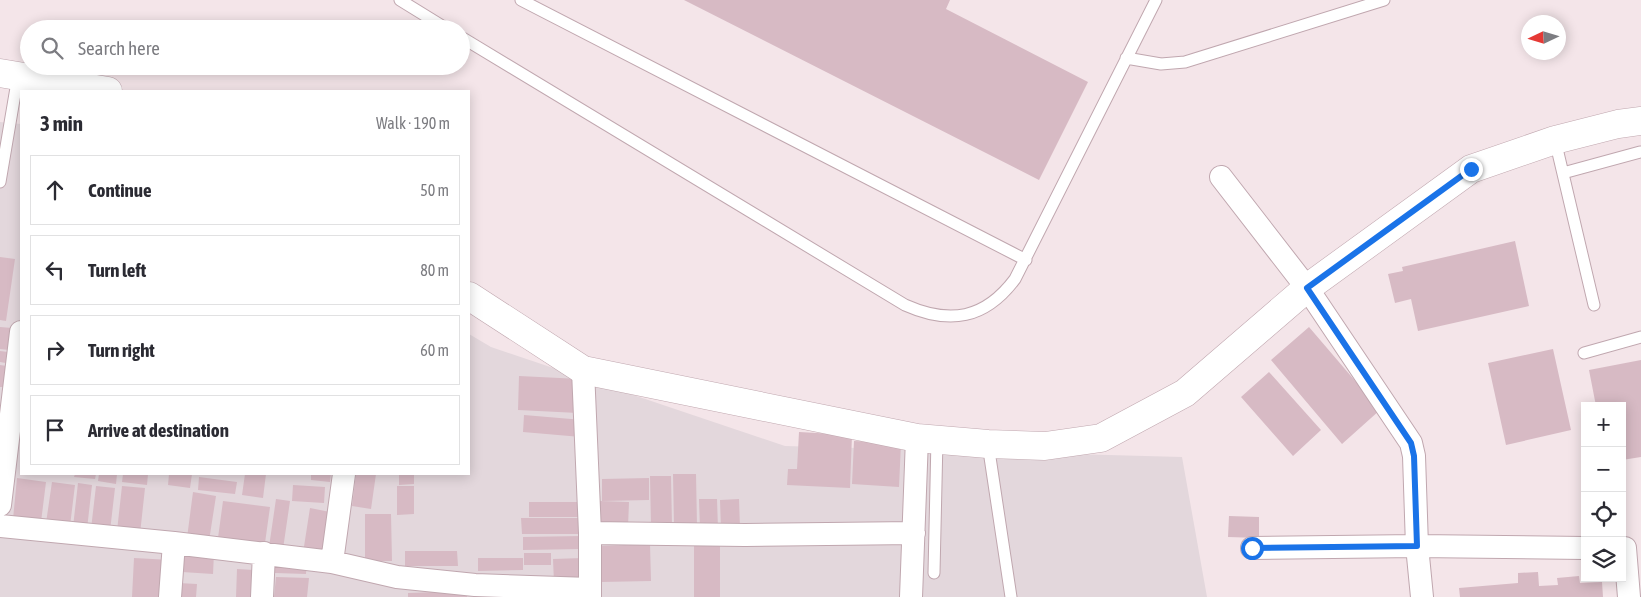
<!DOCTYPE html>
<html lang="en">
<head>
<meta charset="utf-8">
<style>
	:root { --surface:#fff; --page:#f2f2f3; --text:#2b2b33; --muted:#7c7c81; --line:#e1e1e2 }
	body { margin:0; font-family:"Asap Condensed",sans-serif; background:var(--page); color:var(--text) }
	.controls { position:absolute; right:15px; bottom:15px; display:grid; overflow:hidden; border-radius:0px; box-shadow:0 2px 12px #0003 }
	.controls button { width:45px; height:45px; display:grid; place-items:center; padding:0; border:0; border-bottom:1px solid var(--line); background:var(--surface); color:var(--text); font:25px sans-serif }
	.compass { position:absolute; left:1521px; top:15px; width:45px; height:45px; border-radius:50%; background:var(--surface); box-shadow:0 2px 12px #0003; rotate:266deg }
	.stop { position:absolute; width:15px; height:15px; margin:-11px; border:4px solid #1a73e8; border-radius:50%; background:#fff }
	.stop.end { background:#1a73e8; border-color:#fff; box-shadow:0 1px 5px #0008 }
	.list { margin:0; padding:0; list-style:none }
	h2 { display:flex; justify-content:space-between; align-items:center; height:65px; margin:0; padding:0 20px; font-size:21px }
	h2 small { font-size:16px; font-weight:400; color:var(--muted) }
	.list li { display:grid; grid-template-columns:32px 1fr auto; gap:15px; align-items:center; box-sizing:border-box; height:70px; margin:0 10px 10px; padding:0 10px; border:1px solid var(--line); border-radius:0px }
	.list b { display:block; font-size:19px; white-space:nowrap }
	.list em { font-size:16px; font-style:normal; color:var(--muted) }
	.icon { flex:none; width:28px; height:28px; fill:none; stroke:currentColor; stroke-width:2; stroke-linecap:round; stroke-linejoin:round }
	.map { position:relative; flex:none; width:1641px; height:597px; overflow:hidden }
	.search { position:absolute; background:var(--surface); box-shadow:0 2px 12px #0003; left:20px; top:20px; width:450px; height:55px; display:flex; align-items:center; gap:12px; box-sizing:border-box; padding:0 18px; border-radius:28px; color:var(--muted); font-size:19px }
	.panel { position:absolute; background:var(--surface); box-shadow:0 2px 12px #0003; left:20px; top:90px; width:450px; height:385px; border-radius:0px }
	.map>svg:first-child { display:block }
	.industrial { fill:#e3d7dc }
	.building { fill:#d7bac4 }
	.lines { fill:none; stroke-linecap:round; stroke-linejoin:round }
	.service-casing { stroke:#c0a7af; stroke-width:13 }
	.minor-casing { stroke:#c0a7af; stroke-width:24 }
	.tertiary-casing { stroke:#c0a7af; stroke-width:29 }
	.service { stroke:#fff; stroke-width:11 }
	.minor { stroke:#fff; stroke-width:22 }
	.tertiary { stroke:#fff; stroke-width:28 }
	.route { stroke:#1a73e8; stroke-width:6 }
</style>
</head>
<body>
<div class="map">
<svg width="1641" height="597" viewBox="0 0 1641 597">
	<rect width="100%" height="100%" fill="#f4e5e9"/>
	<path class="industrial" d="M0 122 21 124V474H469V334L491 347 785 446 1182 457 1207 597H0Z"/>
	<path class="building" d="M684 0H950L946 9 1088 82 1039 180Z
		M1515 241 1529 306 1418 331 1411 299 1395 303 1388 274 1403 271 1402 267Z
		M0 257 15 259 6 321 0 320Z
		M0 327 12 328 9 350 0 349Z
		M1309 327 1380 410 1342 444 1271 360Z
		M1553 349 1571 430 1506 445 1488 363Z
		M0 351 8 352 6 363 0 362Z
		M1641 360V457L1622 460V406H1596L1589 370Z
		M0 365 7 366 4 387H0Z
		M1269 372 1321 430 1293 456 1241 397Z
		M519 376 580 379 578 413 518 410Z
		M524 415 583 420 581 437 523 432Z
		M799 432 852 435 850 488 787 485 788 469H797Z
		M854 441 901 443 899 487 852 484Z
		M75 474H96L95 479 74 477Z
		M99 474H117L116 484 98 481Z
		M123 474H148L147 485 122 482Z
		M169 474H192L190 488 168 485Z
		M245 474H266L263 498 242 495Z
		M311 474H331L330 482 311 480Z
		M356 474H376L371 509 352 506Z
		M399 474H414V484L399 485Z
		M673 474H696L697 526H674Z
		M650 476H671L672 526H651Z
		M199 477 237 482 235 494 198 490Z
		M17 478 46 482 41 522 13 519Z
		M649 478V500L602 501V479Z
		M52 482 75 485 70 526 46 523Z
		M78 483 92 485 87 529 73 527Z
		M293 485 325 487 324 503 292 501Z
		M96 486 115 488 110 531 91 529Z
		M122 486 145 488 140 534 117 531Z
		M397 486H414V514L397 515Z
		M193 492 216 496 209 541 187 538Z
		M276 499 290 501 283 549 269 547Z
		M699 499H717L718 529H700Z
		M739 499 740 528 721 529 720 500Z
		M223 501 270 507 265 543 218 538Z
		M600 501 629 502 628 527H600Z
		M529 502H583V517H529Z
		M310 508 330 512 324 556 303 553Z
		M365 514H391L392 561H365Z
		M1229 516 1259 517V538L1228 537Z
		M521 518H581V534H522Z
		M582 536V549L523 550V537Z
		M650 544 651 581 601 582 600 546Z
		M720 545V597H694V546Z
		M183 551 214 553 213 574 182 572Z
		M405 551H457L458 566H405Z
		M524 553H551V565H524Z
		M134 558 171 560 169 597H132Z
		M275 558 307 560 306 574 275 573Z
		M478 558H523V570L478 571Z
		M583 558 584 582 554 583 553 559Z
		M237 569 254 570 252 597H236Z
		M1538 572 1539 586 1558 585 1557 578 1579 576 1580 583 1602 582 1603 597H1460L1459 588 1518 583V573Z
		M276 577 309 578 307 597H274Z
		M178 583 197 584 196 597H177Z
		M466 591 467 597H408V593Z"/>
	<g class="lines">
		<defs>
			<path id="service" d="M400 0 447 29
				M521 0 1026 260
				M461 37 905 305C950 325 985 319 1015 279L1156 0
				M1126 58 1161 64 1185 62 1384 0
				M1555 140 1594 305
				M1563 173 1640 152
				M0 182 18 76
				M1584 353 1641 337
				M988 444 1011 597
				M934 573 937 439"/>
			<path id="minor" d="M1221 177 1307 288 1411 443 1414 456 1417 546 1422 597
				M583 370 590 533V597
				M0 505 21 332
				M0 526 174 543 332 562 397 577 475 585 590 589
				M590 533 745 535 914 533
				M1252 548 1417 546 1585 548
				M1625 548 1629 597
				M332 562 344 474
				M170 597 174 543
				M262 597 264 553
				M911 597 917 438"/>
			<path id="tertiary" d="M0 73 108 91
				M469 296 583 370 917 438 988 444 1045 446 1101 438 1185 393 1307 288 1471 169 1555 140 1618 124 1641 121"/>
		</defs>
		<use href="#service" class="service-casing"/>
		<use href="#minor" class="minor-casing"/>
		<use href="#tertiary" class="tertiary-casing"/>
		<use href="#service" class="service"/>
		<use href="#minor" class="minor"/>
		<use href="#tertiary" class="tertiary"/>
	</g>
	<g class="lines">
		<path class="route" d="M1252 548 1417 546 1414 456 1411 443 1307 288 1471 169"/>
	</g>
</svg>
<div class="controls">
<button>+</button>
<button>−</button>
<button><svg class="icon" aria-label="locate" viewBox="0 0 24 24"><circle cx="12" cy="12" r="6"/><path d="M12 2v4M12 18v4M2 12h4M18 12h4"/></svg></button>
<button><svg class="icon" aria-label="layers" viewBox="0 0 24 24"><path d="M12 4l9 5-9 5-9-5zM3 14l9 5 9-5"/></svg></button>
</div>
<svg class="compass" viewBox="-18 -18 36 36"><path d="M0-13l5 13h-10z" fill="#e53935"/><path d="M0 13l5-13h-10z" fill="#7c7c81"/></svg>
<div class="stop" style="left:1252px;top:548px"></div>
<div class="stop end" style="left:1471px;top:169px"></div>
<div class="search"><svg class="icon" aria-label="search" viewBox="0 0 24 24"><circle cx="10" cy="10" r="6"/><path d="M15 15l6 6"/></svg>Search here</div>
<section class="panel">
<h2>3 min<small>Walk · 190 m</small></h2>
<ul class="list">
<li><svg class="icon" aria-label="ahead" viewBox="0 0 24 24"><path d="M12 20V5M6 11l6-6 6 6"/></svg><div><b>Continue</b></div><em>50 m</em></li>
<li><svg class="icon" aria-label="left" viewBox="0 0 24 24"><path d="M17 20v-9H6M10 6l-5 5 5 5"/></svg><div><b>Turn left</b></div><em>80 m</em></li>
<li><svg class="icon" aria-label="right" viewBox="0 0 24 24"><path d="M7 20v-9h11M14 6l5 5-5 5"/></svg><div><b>Turn right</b></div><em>60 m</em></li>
<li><svg class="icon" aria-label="arrive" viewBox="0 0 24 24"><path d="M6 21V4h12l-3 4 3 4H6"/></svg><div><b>Arrive at destination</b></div></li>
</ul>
</section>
</div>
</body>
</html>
